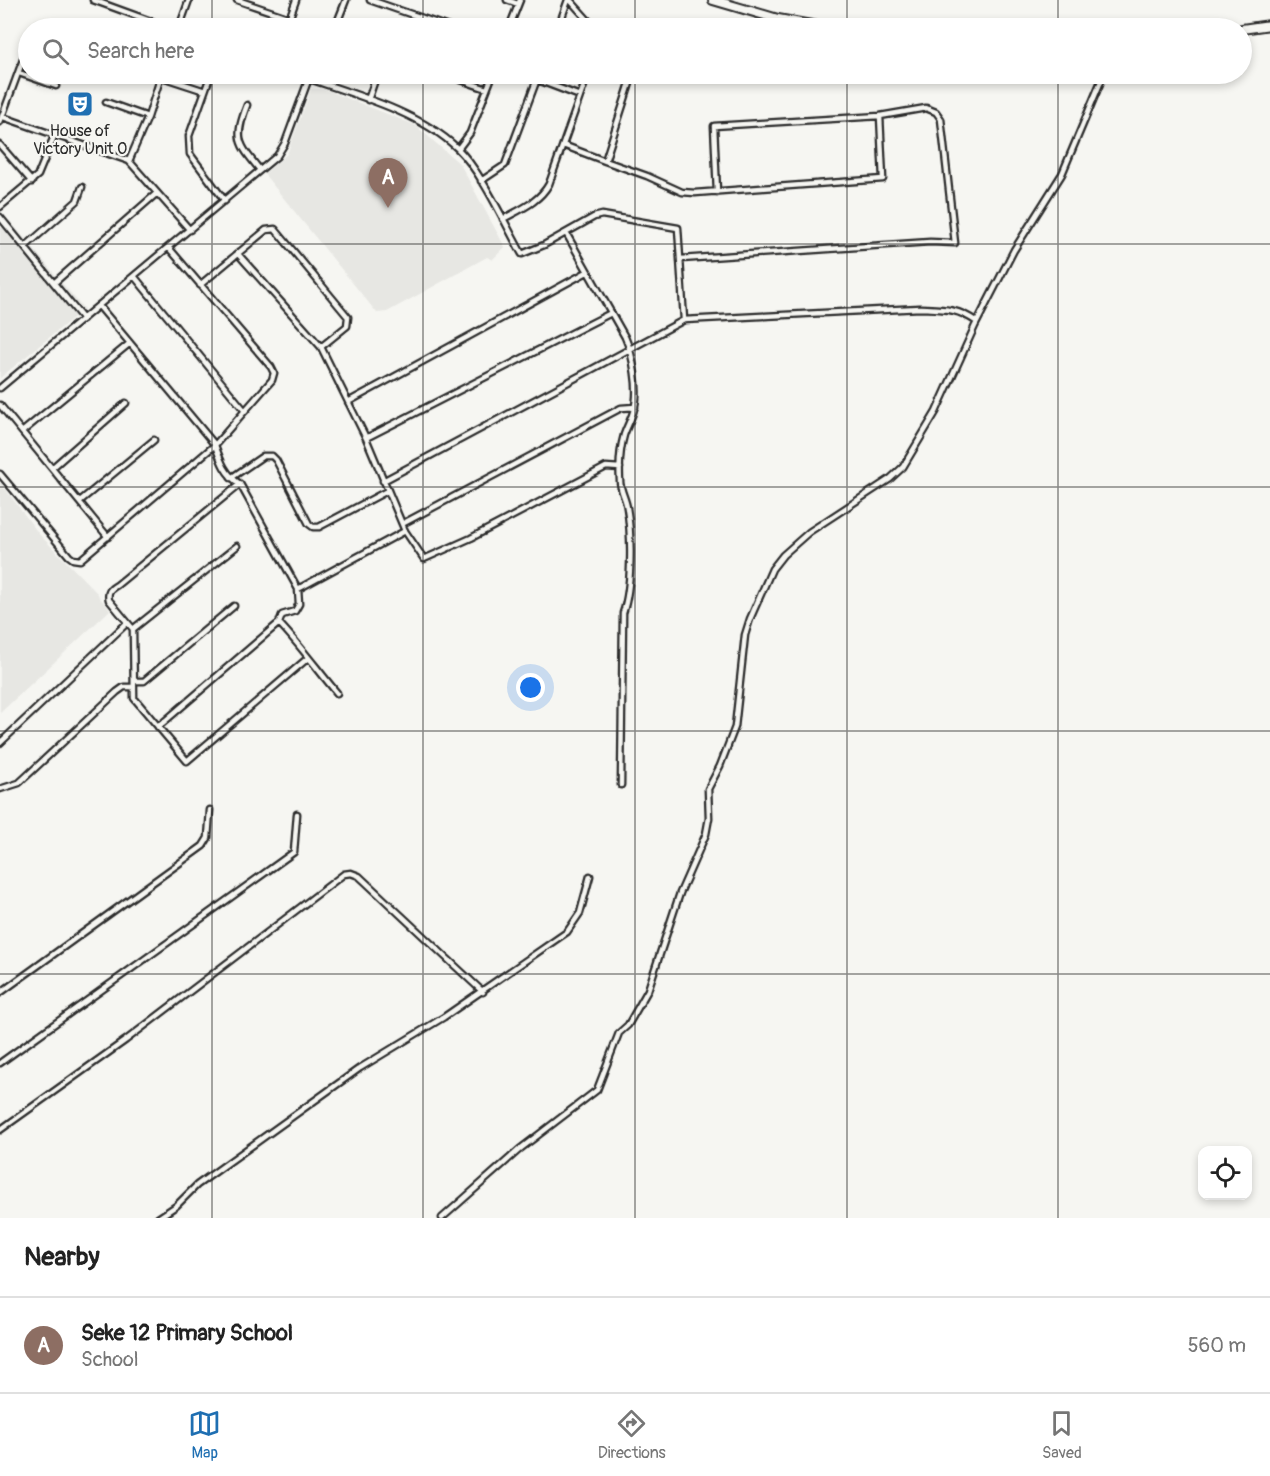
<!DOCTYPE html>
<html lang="en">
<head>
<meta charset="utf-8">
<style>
	:root { --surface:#fff; --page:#f2f2f2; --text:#222; --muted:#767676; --line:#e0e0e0; --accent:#1f6fb2 }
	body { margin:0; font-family:Pangolin,sans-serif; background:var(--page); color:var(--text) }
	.controls { position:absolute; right:18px; bottom:18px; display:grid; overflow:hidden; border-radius:12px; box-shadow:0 3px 9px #0003 }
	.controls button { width:54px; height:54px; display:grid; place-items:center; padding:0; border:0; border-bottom:2px solid var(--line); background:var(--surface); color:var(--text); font:30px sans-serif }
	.you { position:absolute; left:531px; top:688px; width:21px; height:21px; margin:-15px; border:4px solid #fff; border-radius:50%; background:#1a73e8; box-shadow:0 0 0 9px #1a73e833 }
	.badge { display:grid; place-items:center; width:39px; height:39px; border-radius:50%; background:var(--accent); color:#fff; font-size:20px; font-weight:700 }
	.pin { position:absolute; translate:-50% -50px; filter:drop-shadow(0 2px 3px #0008) }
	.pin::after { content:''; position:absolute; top:32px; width:21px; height:18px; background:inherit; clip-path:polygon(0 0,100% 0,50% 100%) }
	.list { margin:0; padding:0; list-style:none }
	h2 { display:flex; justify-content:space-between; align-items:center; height:78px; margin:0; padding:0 24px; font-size:26px }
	h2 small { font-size:20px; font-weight:400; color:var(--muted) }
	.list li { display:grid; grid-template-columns:39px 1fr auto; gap:18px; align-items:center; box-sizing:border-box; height:96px; padding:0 24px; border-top:2px solid var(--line) }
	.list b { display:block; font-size:22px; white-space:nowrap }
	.list p { margin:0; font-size:20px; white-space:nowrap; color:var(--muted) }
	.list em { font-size:20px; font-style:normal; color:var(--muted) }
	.icon { flex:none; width:33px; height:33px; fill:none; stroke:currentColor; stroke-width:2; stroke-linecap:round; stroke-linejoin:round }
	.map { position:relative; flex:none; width:1270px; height:1218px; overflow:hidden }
	.search { position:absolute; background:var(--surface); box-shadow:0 3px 9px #0003; left:18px; right:18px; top:18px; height:66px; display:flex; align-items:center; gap:15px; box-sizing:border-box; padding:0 21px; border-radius:33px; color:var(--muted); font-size:22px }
	.sheet { height:174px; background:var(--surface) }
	nav { display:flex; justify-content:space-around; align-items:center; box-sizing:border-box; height:84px; border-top:2px solid var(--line); background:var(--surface); font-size:16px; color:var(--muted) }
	nav a { display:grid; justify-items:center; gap:3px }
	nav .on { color:var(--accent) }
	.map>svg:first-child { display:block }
	.built { fill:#e7e7e3 }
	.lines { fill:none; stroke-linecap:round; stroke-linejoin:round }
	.minor-casing { stroke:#2b2b2b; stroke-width:9 }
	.primary-casing { stroke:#2b2b2b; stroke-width:12 }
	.minor { stroke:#f6f6f2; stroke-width:4.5 }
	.primary { stroke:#f6f6f2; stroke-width:8 }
	.grid { fill:none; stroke:#2b2b2b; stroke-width:1.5; stroke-opacity:0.55 }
	.labels { text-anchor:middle; stroke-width:4.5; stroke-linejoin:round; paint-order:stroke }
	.poi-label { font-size:16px; fill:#2b2b2b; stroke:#f6f6f2 }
</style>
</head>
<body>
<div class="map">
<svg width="1270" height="1218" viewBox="0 0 1270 1218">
	<rect width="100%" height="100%" fill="#f6f6f2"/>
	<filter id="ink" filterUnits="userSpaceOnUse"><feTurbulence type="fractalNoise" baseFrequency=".0167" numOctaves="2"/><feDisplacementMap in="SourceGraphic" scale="12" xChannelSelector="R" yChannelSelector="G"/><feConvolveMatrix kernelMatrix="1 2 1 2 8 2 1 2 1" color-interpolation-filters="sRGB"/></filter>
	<g filter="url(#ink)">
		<path class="built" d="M311 89H324L415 125 460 164 505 247 492 260 487 257 387 312 377 313 264 174 287 154Z
			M10 221 84 309 0 378V229Z
			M0 482 39 534 98 594 99 597 110 610 0 713Z"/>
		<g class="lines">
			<defs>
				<path id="minor" d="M93 0 170 28
					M237 0 319 28
					M370 0 451 28
					M507 0 518 4
					M570 0 595 28
					M179 28 189 0
					M286 28 296 0
					M335 28 346 0
					M509 28 520 0
					M558 28 568 0
					M19 73 56 86
					M153 74 205 91
					M211 74 189 136 190 154 225 201
					M295 74C346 92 418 110 457 148 482 172 505 224 522 254L544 245 594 217 602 215 678 228 684 320 383 481
					M444 74 487 89
					M522 74 580 96
					M368 100 377 74
					M106 102 148 117
					M247 105C234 139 238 143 260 170
					M3 117 129 161 190 230
					M0 122 28 46
					M0 145 32 182
					M563 145 605 161 631 80 628 74
					M458 149 470 133 493 74
					M129 161 148 117 161 76
					M605 161 647 176 682 192 695 193 883 179 880 116
					M481 181 505 165 537 79
					M0 207 38 175 55 134
					M0 217 83 319
					M503 219C521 209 539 202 549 184L588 74
					M566 233 625 337C633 355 640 390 634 409 632 418 627 426 624 435 620 449 619 466 620 481 620 490 626 499 627 508 632 536 632 587 623 613L621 785
					M25 247 77 201 82 187
					M169 248 271 367 274 373 272 380 215 445C221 462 225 474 240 484L117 585C110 589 107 592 109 600L133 629 134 698 187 761 308 658
					M238 254 321 347 366 438 405 531 424 559 471 538 606 467 620 468
					M681 259 930 242 955 243 941 119 936 112 926 108 880 116 714 126 717 192
					M134 276 245 411
					M54 283 157 193
					M200 285 266 230 275 229 348 317 347 326 321 347
					M684 320 920 308C944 309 957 308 977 322
					M0 388 277 156 285 143 309 78
					M348 402 587 272
					M0 405 108 537
					M22 432 130 343
					M366 438 611 313
					M52 468 126 403
					M0 474 69 556 73 559 80 560 215 445 99 306
					M231 478 263 456H272L276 460 309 524 313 527H319L387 491
					M80 501 154 440
					M402 524 621 408 635 407
					M298 589 405 531
					M279 623C300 645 317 669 337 693
					M133 629 237 546
					M134 681H144L234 606
					M158 727 279 623 282 615 295 611 299 604 298 589 240 484
					M0 743 127 623
					M0 789 19 783 117 692 124 687H134
					M0 993 203 846 208 838 210 810
					M0 1063 294 852 297 814
					M0 1130 126 1040 344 874 351 873 359 876 483 992
					M158 1218 176 1206 197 1185 360 1068 444 1017 567 932 580 913 590 876
					M442 1218 520 1149 597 1090 619 1033 628 1025 648 990 680 893 706 834 709 818 708 789 720 766 735 727 745 635 750 619 772 569 783 555 809 532 890 479 903 467 936 412 975 326 1014 250 1062 174 1104 74"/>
				<path id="primary" d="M713 0 778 19 828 28
					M1242 29 1270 25"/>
			</defs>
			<use href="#minor" class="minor-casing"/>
			<use href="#primary" class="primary-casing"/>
			<use href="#minor" class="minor"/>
			<use href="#primary" class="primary"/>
		</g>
	</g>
	<path class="grid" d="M212 0V28M423 0V28M635 0V28M847 0V28M1058 0V28M212 74V1218M423 74V1218M635 74V1218M847 74V1218M1058 74V1218M0 244H1270M0 487H1270M0 731H1270M0 974H1270"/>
	<defs>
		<symbol id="theatre-square" viewBox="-11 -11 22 22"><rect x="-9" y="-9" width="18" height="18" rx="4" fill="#1f6fb2" stroke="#f6f6f2"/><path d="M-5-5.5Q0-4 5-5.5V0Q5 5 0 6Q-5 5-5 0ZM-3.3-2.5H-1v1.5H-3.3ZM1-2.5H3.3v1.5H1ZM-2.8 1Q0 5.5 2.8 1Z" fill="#fff"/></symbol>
	</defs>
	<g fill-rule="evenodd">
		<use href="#theatre-square" x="65" y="89" width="30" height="30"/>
	</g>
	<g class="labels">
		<g class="poi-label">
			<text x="80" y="136">House of<tspan x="80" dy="18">Victory Unit O</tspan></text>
		</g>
	</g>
</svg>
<div class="controls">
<button><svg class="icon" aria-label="locate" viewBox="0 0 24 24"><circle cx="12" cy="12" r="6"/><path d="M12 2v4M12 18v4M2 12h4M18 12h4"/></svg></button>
</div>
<div class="you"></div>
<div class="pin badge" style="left:388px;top:208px;background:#8d6e63">A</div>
<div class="search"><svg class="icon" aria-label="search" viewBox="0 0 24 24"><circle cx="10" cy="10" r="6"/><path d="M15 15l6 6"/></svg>Search here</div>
</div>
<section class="sheet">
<h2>Nearby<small></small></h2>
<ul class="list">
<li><span class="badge" style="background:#8d6e63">A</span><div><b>Seke 12 Primary School</b><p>School</p></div><em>560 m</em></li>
</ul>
</section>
<nav>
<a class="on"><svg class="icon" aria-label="map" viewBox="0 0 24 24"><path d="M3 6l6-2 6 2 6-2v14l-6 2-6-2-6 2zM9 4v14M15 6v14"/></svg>Map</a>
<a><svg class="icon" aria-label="directions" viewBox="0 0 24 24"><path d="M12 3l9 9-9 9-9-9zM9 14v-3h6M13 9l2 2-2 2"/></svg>Directions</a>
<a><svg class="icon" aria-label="saved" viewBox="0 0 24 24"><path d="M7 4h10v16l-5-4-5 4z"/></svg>Saved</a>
</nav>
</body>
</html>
